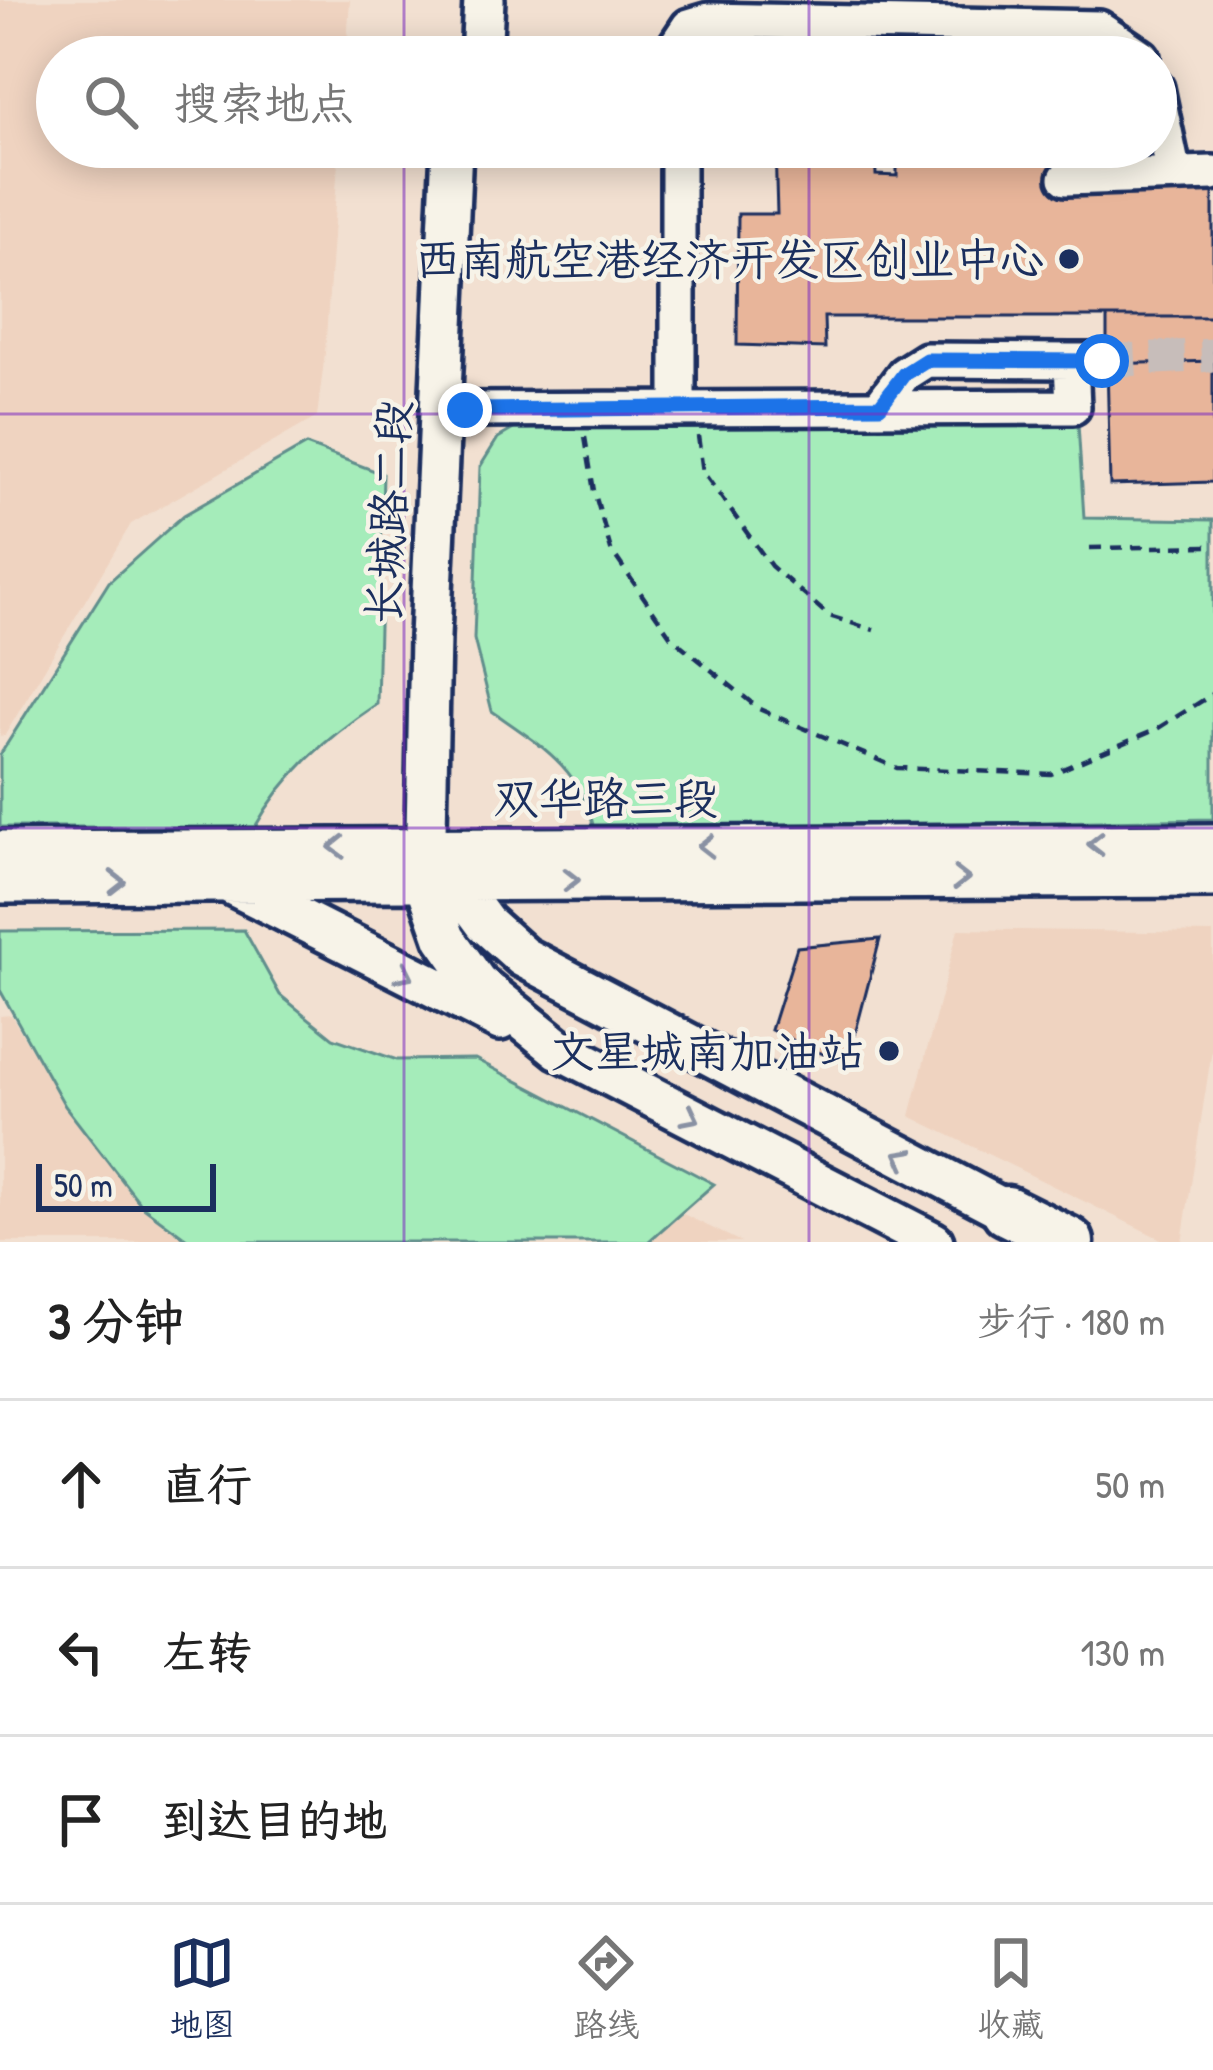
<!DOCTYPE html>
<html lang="zh">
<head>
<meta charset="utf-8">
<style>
	:root { --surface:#fff; --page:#f2f2f2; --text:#222; --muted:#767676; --line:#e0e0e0; --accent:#1b2f5e }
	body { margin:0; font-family:"Patrick Hand","LXGW WenKai TC",sans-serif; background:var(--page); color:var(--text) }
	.scale { position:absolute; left:36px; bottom:30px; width:180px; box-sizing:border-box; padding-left:12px; border:6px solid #1b2f5e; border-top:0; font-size:33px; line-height:42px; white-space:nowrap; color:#1b2f5e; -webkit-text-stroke:9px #f7f3e8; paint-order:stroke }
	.stop { position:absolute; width:36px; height:36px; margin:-27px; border:9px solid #1a73e8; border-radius:50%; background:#fff }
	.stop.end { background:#1a73e8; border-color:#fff; box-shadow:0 3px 12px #0008 }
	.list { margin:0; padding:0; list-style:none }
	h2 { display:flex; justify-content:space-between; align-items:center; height:156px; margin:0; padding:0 48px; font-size:51px }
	h2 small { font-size:39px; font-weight:400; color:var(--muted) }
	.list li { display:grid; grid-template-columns:78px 1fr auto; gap:36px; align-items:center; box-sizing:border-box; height:168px; padding:0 48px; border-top:3px solid var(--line) }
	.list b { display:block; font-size:45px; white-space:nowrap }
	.list em { font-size:39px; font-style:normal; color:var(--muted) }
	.icon { flex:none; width:66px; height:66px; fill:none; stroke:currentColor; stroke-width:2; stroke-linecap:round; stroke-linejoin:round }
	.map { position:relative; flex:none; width:1213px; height:1242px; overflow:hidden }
	.search { position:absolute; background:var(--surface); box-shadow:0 6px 30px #0003; left:36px; right:36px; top:36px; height:132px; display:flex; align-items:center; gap:30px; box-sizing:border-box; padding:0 42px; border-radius:66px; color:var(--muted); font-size:45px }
	.sheet { height:660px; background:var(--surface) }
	nav { display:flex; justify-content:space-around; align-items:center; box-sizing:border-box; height:168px; border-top:3px solid var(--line); background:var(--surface); font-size:33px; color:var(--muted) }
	nav a { display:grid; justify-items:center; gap:6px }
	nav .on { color:var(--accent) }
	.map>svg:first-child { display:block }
	.built { fill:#efd3c0 }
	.green { fill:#a5ecba; stroke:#608e8c; stroke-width:3 }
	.building { fill:#e8b59a; stroke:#1b2f5e; stroke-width:3 }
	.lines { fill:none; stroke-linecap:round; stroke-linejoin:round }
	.minor-tunnel { stroke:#c7bdba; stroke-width:33; stroke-dasharray:33 16; stroke-linecap:butt }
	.minor-casing { stroke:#1b2f5e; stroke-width:42 }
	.major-casing { stroke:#1b2f5e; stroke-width:48 }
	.highway-casing { stroke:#1b2f5e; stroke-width:57 }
	.path { stroke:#1b2f5e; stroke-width:4.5; stroke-dasharray:12 9; stroke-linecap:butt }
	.minor { stroke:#f7f3e8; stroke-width:33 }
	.major { stroke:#f7f3e8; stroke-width:39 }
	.highway { stroke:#f7f3e8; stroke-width:48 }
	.oneway { stroke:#8991a3 }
	.route { stroke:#1a73e8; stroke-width:15 }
	.grid { fill:none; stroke:#7b2cbf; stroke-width:3; stroke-opacity:0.55 }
	.poi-dot { fill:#1b2f5e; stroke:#f7f3e8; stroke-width:4.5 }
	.labels { text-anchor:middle; stroke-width:9; stroke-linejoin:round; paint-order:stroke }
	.poi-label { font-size:45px; fill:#1b2f5e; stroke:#f7f3e8; text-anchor:end }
	.street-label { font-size:45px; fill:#1b2f5e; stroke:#f7f3e8 }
</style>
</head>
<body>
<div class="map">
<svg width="1213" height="1242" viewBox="0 0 1213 1242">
	<rect width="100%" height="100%" fill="#f2e0d1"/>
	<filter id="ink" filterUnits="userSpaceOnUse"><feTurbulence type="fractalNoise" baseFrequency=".00833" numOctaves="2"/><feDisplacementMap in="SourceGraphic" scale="24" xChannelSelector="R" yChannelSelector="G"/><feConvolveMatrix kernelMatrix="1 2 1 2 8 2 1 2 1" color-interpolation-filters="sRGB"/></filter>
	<g filter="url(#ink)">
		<path class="built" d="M0 0H350L346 57H57V147H339L325 353 317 417 131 524 5 735 0 736Z
			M958 929 1213 933V1043L1182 1242H1167L910 1116Z
			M11 1015 65 1106 142 1206 191 1242H0V1016Z
			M683 1214 741 1242H648Z"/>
		<path class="green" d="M1078 424 1084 518 1213 520V819L594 830C583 769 539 744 492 711L474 639 480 467 498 438 517 427Z
			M306 445 383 474 377 704C326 738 285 774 255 827H0V755L109 582 184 515Z
			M244 930 280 995 333 1038 397 1060 475 1059 714 1184 648 1242H191L142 1206 65 1106 0 990V931Z"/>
		<path class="building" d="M847 47 846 57H755L754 51Z
			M975 50H1067V57H975Z
			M775 147H875L876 175 897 176V147H1059L1060 182 1213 183V317H824L825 348 737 345 738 214H777Z
			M1107 317H1213V361L1107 364Z
			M1213 361V482L1110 485 1107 364Z
			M880 939 847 1065 771 1030 797 947Z"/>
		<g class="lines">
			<path class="minor-tunnel" d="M1103 361 1213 355"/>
			<defs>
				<path id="minor" d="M677 57V44L689 26 709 20 1099 28 1142 57
					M1156 88 1174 174
					M678 147V406
					M1066 178 1213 173
					M880 406 904 374 926 360 1071 361
					M465 410 1073 407 1071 361H1103"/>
				<path id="major" d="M481 57 484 0
					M452 147 430 637 425 881 445 938 477 983 559 1049 933 1242
					M0 851 1213 844
					M454 881 485 923 523 957 1007 1211
					M0 883 1213 877
					M231 884 500 1020"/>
				<path id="highway" d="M1007 1211 1069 1242"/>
			</defs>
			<use href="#minor" class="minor-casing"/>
			<use href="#major" class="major-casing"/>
			<use href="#highway" class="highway-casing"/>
			<path class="path" d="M698 436 703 472 771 566 829 616 874 630
				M585 437 594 491 611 550 672 638 759 709 897 768 1051 774 1155 730 1213 694
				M1090 548 1213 546"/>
			<use href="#minor" class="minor"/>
			<use href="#major" class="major"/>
			<use href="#highway" class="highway"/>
		</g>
		<defs><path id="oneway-chevron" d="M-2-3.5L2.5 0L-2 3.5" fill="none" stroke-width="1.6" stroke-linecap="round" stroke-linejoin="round" transform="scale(3)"/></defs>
		<g class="oneway">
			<use href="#oneway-chevron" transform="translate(1096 844) rotate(180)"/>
			<use href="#oneway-chevron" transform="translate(706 846) rotate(180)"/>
			<use href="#oneway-chevron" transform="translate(337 847) rotate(179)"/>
			<use href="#oneway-chevron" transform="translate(961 878)"/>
			<use href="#oneway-chevron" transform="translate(571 880)"/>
			<use href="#oneway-chevron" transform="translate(117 882)"/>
			<use href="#oneway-chevron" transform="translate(405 974) rotate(26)"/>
			<use href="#oneway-chevron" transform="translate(691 1117) rotate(27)"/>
			<use href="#oneway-chevron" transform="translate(903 1157) rotate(-152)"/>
		</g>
	</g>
	<g class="lines" filter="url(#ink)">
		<path class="route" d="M465 410 880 406 904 374 926 360 1102 361"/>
	</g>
	<path class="grid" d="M404 0V57M809 0V57M404 147V1242M809 147V1242M0 414H1213M0 828H1213"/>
	<g class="poi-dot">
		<circle cx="1069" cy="259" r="12"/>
		<circle cx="889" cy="1051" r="12"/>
	</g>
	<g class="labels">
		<g class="poi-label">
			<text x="1045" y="275">西南航空港经济开发区创业中心</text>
			<text x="865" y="1067">文星城南加油站</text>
		</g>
		<g class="street-label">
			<text transform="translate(388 512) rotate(-87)" y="16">长城路二段</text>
			<text x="606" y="814">双华路三段</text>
		</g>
	</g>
</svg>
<div class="scale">50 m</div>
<div class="stop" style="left:1102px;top:361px"></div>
<div class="stop end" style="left:465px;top:410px"></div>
<div class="search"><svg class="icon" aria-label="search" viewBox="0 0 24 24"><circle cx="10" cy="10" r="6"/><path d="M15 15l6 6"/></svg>搜索地点</div>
</div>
<section class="sheet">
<h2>3 分钟<small>步行 · 180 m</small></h2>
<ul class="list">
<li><svg class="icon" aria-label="ahead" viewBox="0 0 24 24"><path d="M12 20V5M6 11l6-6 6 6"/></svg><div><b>直行</b></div><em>50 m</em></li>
<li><svg class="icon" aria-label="left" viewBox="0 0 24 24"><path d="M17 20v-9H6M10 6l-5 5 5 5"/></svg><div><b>左转</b></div><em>130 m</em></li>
<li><svg class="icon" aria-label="arrive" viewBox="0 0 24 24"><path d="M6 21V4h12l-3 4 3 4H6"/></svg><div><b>到达目的地</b></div></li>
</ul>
</section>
<nav>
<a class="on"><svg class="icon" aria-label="map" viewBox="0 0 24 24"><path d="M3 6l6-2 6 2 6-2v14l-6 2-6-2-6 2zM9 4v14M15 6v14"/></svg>地图</a>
<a><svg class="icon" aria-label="directions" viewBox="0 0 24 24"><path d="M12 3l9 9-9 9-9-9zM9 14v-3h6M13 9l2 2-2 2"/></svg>路线</a>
<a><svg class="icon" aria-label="saved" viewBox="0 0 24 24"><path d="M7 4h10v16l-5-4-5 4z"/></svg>收藏</a>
</nav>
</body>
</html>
